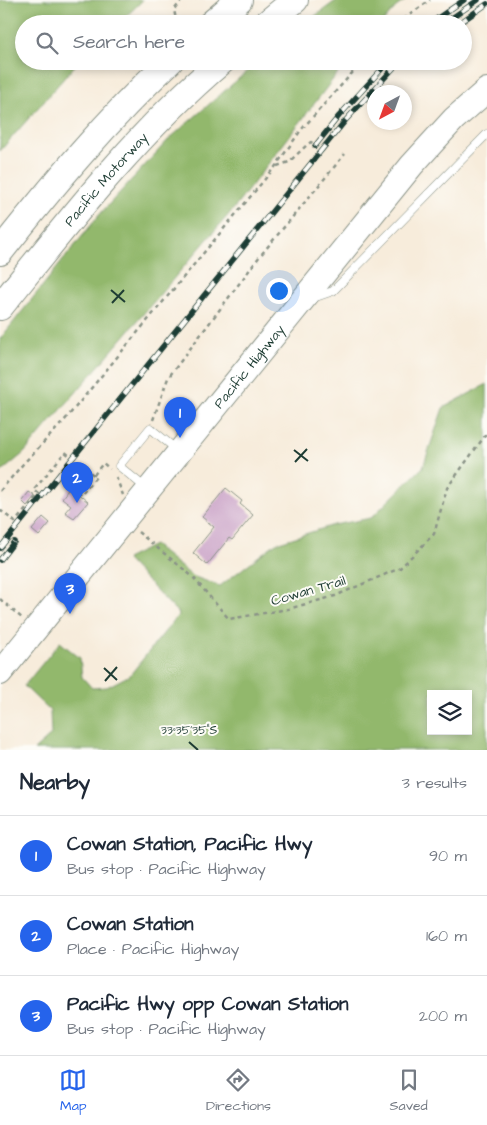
<!DOCTYPE html>
<html lang="en">
<head>
<meta charset="utf-8">
<style>
	:root { --surface:#fff; --page:#f2f2f3; --text:#1f2937; --muted:#747a83; --line:#e0e1e3; --accent:#2563eb }
	body { margin:0; font-family:"Architects Daughter",sans-serif; background:var(--page); color:var(--text) }
	.controls { position:absolute; right:15px; bottom:15px; display:grid; overflow:hidden; border-radius:0px; box-shadow:0 2px 8px #0003 }
	.controls button { width:45px; height:45px; display:grid; place-items:center; padding:0; border:0; border-bottom:1px solid var(--line); background:var(--surface); color:var(--text); font:25px sans-serif }
	.compass { position:absolute; left:367px; top:85px; width:45px; height:45px; border-radius:50%; background:var(--surface); box-shadow:0 2px 8px #0003; rotate:221deg }
	.you { position:absolute; left:278px; top:290px; width:18px; height:18px; margin:-12px; border:4px solid #fff; border-radius:50%; background:#1a73e8; box-shadow:0 0 0 8px #1a73e833 }
	.badge { display:grid; place-items:center; width:32px; height:32px; border-radius:50%; background:var(--accent); color:#fff; font-size:16px; font-weight:700 }
	.pin { position:absolute; translate:-50% -41px; filter:drop-shadow(0 1px 2px #0008) }
	.pin::after { content:''; position:absolute; top:26px; width:18px; height:15px; background:inherit; clip-path:polygon(0 0,100% 0,50% 100%) }
	.list { margin:0; padding:0; list-style:none }
	h2 { display:flex; justify-content:space-between; align-items:center; height:65px; margin:0; padding:0 20px; font-size:21px }
	h2 small { font-size:16px; font-weight:400; color:var(--muted) }
	.list li { display:grid; grid-template-columns:32px 1fr auto; gap:15px; align-items:center; box-sizing:border-box; height:80px; padding:0 20px; border-top:1px solid var(--line) }
	.list b { display:block; font-size:19px; white-space:nowrap }
	.list p { margin:0; font-size:16px; white-space:nowrap; color:var(--muted) }
	.list em { font-size:16px; font-style:normal; color:var(--muted) }
	.icon { flex:none; width:28px; height:28px; fill:none; stroke:currentColor; stroke-width:2; stroke-linecap:round; stroke-linejoin:round }
	.map { position:relative; flex:none; width:487px; height:750px; overflow:hidden }
	.search { position:absolute; background:var(--surface); box-shadow:0 2px 8px #0003; left:15px; right:15px; top:15px; height:55px; display:flex; align-items:center; gap:12px; box-sizing:border-box; padding:0 18px; border-radius:28px; color:var(--muted); font-size:19px }
	.sheet { height:305px; background:var(--surface) }
	nav { display:flex; justify-content:space-around; align-items:center; box-sizing:border-box; height:70px; border-top:1px solid var(--line); background:var(--surface); font-size:14px; color:var(--muted) }
	nav a { display:grid; justify-items:center; gap:2px }
	nav .on { color:var(--accent) }
	.map>svg:first-child { display:block }
	.forest { fill:#92b86c; stroke:#587a50; fill-rule:evenodd }
	.building { fill:#cfabcc }
	.lines { fill:none; stroke-linecap:round; stroke-linejoin:round }
	.lane-casing { stroke:#8b9488; stroke-width:9 }
	.primary-casing { stroke:#8b9488; stroke-width:26 }
	.highway-casing { stroke:#8b9488; stroke-width:28 }
	.path { stroke:#8b9488; stroke-width:2.5; stroke-dasharray:4 4; stroke-linecap:butt }
	.lane { stroke:#fff; stroke-width:8 }
	.primary { stroke:#fff; stroke-width:24 }
	.highway { stroke:#fff; stroke-width:26 }
	.rail-casing { stroke:#1f3d34; stroke-width:5.5 }
	.rail { stroke:#fdfcf7; stroke-width:4; stroke-dasharray:11; stroke-linecap:butt }
	.ticks { fill:none; stroke:#1f3d34; stroke-width:2 }
	.labels { text-anchor:middle; stroke-width:4; stroke-linejoin:round; paint-order:stroke }
	.street-label { font-size:14px; fill:#1f3d34; stroke:#fdfcf7 }
	.ticks-label { font-size:12px; text-anchor:middle; fill:#1f3d34; stroke:#fdfcf7; stroke-width:4; stroke-linejoin:round; paint-order:stroke }
</style>
</head>
<body>
<div class="map">
<svg width="487" height="750" viewBox="0 0 487 750">
	<rect width="100%" height="100%" fill="#fdfcf7"/>
	<filter id="ink" filterUnits="userSpaceOnUse"><feTurbulence type="fractalNoise" baseFrequency=".02" numOctaves="2"/><feDisplacementMap in="SourceGraphic" scale="10" xChannelSelector="R" yChannelSelector="G"/><feConvolveMatrix kernelMatrix="1 2 1 2 8 2 1 2 1" color-interpolation-filters="sRGB"/></filter>
	<filter id="wash" filterUnits="userSpaceOnUse"><feTurbulence type="fractalNoise" baseFrequency=".0096" numOctaves="4" result="noise"/><feDisplacementMap in="SourceGraphic" scale="20" xChannelSelector="R" yChannelSelector="G"/><feGaussianBlur stdDeviation="1.12" result="paint"/><feColorMatrix in="noise" values="0 0 0 0 0 0 0 0 0 0 0 0 0 0 0 0 0 1.4 0 .05"/><feComposite in="paint" operator="in"/></filter>
	<g filter="url(#wash)">
		<rect width="100%" height="100%" fill="#f7ecdb"/>
		<path class="forest" d="M0 0H143L118 24H24V61H79L0 151Z
			M337 0H406L396 7 381 24H304Z
			M259 61H347L236 206 24 453 0 473V339L100 214 169 139Z
			M487 384V750H34L51 735 50 711 24 686 60 642 80 658 82 677 92 688 107 687 130 675 179 614 126 559 154 545 192 576 220 586 276 543 334 525 371 518 423 467 443 408ZM431 694H468V731H431Z"/>
		<g id="blocks">
			<path class="building" d="M70 487 88 502 74 518 65 512 71 505 62 498Z
				M226 488 242 501 240 504 253 515 232 540 229 538 207 565 193 553 214 527 202 517Z
				M29 492 35 496 27 506 22 501Z
				M43 517 50 523 39 536 32 530Z"/>
		</g>
	</g>
	<g filter="url(#ink)">
		<use href="#blocks" fill-opacity="0" stroke="#8b9488" stroke-width="1"/>
		<g class="lines">
			<defs>
				<path id="lane" d="M313 298 333 291 487 134
					M147 489 119 466 150 428 177 450"/>
				<g id="primary">
					<path id="s1" d="M0 673 412 165 454 119 487 90"/>
				</g>
				<g id="highway">
					<path d="M211 24 239 0"/>
					<path d="M266 24 295 0"/>
					<path d="M0 252C53 185 107 120 170 61"/>
					<path id="s2" d="M0 307C69 221 137 133 222 61"/>
				</g>
			</defs>
			<use href="#lane" class="lane-casing"/>
			<use href="#primary" class="primary-casing"/>
			<use href="#highway" class="highway-casing"/>
			<path class="path" d="M177 24 174 10 182 0
				M397 24 430 0
				M277 166 289 162 308 144 311 142 316 145
				M153 420 168 378 260 256 345 154
				M94 475 103 463 110 469
				M116 477 123 495
				M0 491 23 464 64 421 275 167 301 130 363 61
				M0 510 15 522 39 494 34 490 65 452 96 477 81 495 67 483
				M138 532 192 576 229 619 288 609 335 596 400 568 434 534 447 488 487 433
				M0 599 23 619"/>
			<use href="#lane" class="lane"/>
			<use href="#primary" class="primary"/>
			<use href="#highway" class="highway"/>
			<defs>
				<path id="rail" d="M429 24 464 0
					M443 24 478 0
					M458 24 487 4
					M315 146 339 116 389 61
					M0 548 345 121 400 61
					M0 560 14 542"/>
			</defs>
			<use href="#rail" class="rail-casing"/>
			<use href="#rail" class="rail"/>
		</g>
	</g>
	<path class="ticks" d="M111 290 125 302M112 303 124 290M294 450 308 461M295 462 307 449M104 668 117 680M105 681 117 667M189 742 198 750"/>
	<g class="labels">
		<g class="street-label">
			<text dy="5" stroke="none"><textPath href="#s2" startOffset="166">Pacific Motorway</textPath></text>
			<text dy="5" stroke="none"><textPath href="#s1" startOffset="395">Pacific Highway</textPath></text>
			<text transform="translate(308 590) rotate(-16)" y="5">Cowan Trail</text>
		</g>
	</g>
	<g class="ticks-label">
		<text x="189" y="734">33°35'35"S</text>
	</g>
</svg>
<div class="controls">
<button><svg class="icon" aria-label="layers" viewBox="0 0 24 24"><path d="M12 4l9 5-9 5-9-5zM3 14l9 5 9-5"/></svg></button>
</div>
<svg class="compass" viewBox="-18 -18 36 36"><path d="M0-13l5 13h-10z" fill="#e53935"/><path d="M0 13l5-13h-10z" fill="#747a83"/></svg>
<div class="you"></div>
<div class="pin badge" style="left:180px;top:438px">1</div>
<div class="pin badge" style="left:77px;top:503px">2</div>
<div class="pin badge" style="left:70px;top:614px">3</div>
<div class="search"><svg class="icon" aria-label="search" viewBox="0 0 24 24"><circle cx="10" cy="10" r="6"/><path d="M15 15l6 6"/></svg>Search here</div>
</div>
<section class="sheet">
<h2>Nearby<small>3 results</small></h2>
<ul class="list">
<li><span class="badge">1</span><div><b>Cowan Station, Pacific Hwy</b><p>Bus stop · Pacific Highway</p></div><em>90 m</em></li>
<li><span class="badge">2</span><div><b>Cowan Station</b><p>Place · Pacific Highway</p></div><em>160 m</em></li>
<li><span class="badge">3</span><div><b>Pacific Hwy opp Cowan Station</b><p>Bus stop · Pacific Highway</p></div><em>200 m</em></li>
</ul>
</section>
<nav>
<a class="on"><svg class="icon" aria-label="map" viewBox="0 0 24 24"><path d="M3 6l6-2 6 2 6-2v14l-6 2-6-2-6 2zM9 4v14M15 6v14"/></svg>Map</a>
<a><svg class="icon" aria-label="directions" viewBox="0 0 24 24"><path d="M12 3l9 9-9 9-9-9zM9 14v-3h6M13 9l2 2-2 2"/></svg>Directions</a>
<a><svg class="icon" aria-label="saved" viewBox="0 0 24 24"><path d="M7 4h10v16l-5-4-5 4z"/></svg>Saved</a>
</nav>
</body>
</html>
